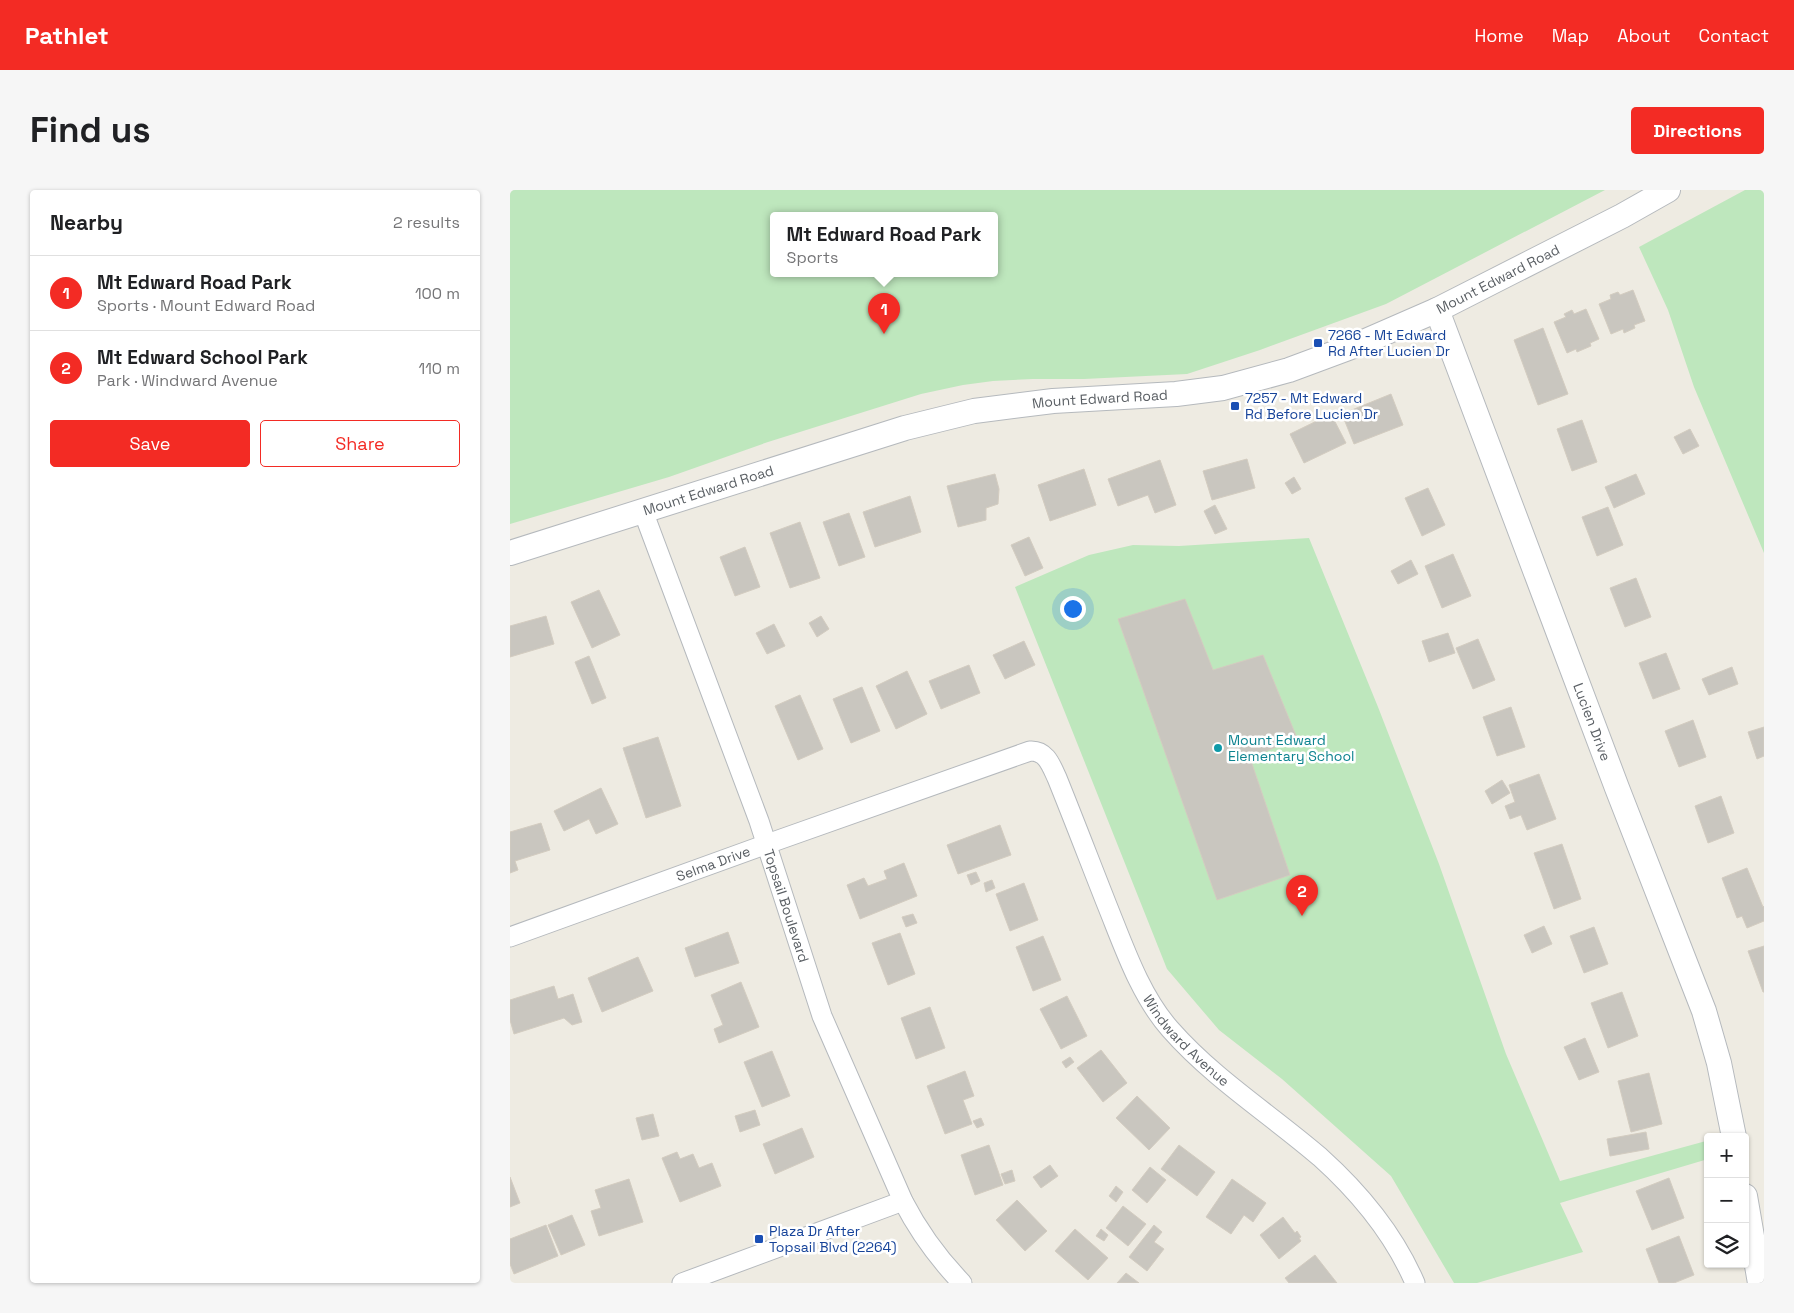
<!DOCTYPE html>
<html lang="en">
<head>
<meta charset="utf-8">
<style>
	:root { --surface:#fff; --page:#f6f6f6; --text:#202124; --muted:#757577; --line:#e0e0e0; --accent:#f32b24 }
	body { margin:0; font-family:"Space Grotesk",sans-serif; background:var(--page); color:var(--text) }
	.controls { position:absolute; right:15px; bottom:15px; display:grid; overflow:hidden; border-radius:5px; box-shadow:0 1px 4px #0004 }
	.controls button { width:45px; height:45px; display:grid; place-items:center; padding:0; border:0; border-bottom:1px solid var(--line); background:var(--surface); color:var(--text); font:25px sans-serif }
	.you { position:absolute; left:562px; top:418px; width:18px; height:18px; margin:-12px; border:4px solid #fff; border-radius:50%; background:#1a73e8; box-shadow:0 0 0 8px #1a73e833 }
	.badge { display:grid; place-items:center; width:32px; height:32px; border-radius:50%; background:var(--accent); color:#fff; font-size:16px; font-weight:700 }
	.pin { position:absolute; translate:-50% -41px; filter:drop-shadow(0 1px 2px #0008) }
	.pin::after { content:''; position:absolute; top:26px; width:18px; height:15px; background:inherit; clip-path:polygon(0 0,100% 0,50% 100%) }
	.popup { position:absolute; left:260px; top:22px; width:228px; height:65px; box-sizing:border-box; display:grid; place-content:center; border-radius:5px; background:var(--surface); filter:drop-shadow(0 1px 4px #0005); font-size:16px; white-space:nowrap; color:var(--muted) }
	.popup b { font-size:19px; color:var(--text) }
	.popup::after { content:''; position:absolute; left:50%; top:100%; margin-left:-10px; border:10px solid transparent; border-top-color:var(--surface) }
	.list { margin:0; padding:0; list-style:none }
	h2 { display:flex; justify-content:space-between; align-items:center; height:65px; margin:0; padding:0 20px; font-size:21px }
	h2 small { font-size:16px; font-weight:400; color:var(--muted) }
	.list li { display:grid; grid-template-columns:32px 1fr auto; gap:15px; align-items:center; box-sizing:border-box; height:75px; padding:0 20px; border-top:1px solid var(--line) }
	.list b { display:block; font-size:19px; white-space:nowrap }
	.list p { margin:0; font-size:16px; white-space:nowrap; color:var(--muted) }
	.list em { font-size:16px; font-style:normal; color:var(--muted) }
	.actions { display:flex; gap:10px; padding:15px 20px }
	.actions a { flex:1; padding:11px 0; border:1px solid var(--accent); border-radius:5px; text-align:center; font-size:18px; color:var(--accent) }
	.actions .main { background:var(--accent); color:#fff }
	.icon { flex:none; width:28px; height:28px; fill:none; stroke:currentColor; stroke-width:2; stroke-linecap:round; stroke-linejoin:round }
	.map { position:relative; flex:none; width:1254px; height:1093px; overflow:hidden; border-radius:5px }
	header { display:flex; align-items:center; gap:30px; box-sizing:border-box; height:70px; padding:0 25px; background:var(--accent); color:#fff }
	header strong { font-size:24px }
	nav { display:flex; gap:28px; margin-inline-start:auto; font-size:18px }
	.intro { display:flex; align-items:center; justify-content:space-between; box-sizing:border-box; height:120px; padding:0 30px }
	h1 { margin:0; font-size:35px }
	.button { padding:12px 22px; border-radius:5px; background:var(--accent); color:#fff; font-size:18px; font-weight:700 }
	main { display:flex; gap:30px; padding:0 30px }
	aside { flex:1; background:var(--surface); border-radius:5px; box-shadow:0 1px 4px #0004 }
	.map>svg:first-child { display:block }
	.green { fill:#bee7bd; fill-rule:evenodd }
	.building { fill:#c9c6bf; stroke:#d3ccc0 }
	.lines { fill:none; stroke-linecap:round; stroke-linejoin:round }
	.minor-casing { stroke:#b5b9bd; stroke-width:21 }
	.tertiary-casing { stroke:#b5b9bd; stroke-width:26 }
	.minor { stroke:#fff; stroke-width:19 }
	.tertiary { stroke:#fff; stroke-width:24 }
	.transit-dot { fill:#1a4fb4; stroke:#fff; stroke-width:2 }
	.culture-dot { fill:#0f9aa8; stroke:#fff; stroke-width:2 }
	.labels { text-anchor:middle; stroke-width:5; stroke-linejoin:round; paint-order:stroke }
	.street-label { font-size:14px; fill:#5a5f64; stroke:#fff }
	.transit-label { font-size:14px; fill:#164399; stroke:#fff; text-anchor:start }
	.culture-label { font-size:14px; fill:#0d838f; stroke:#fff; text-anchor:start }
</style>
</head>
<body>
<header>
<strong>Pathlet</strong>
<nav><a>Home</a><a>Map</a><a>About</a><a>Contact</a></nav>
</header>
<div class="intro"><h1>Find us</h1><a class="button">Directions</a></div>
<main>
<aside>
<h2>Nearby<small>2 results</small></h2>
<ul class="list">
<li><span class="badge">1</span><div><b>Mt Edward Road Park</b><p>Sports · Mount Edward Road</p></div><em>100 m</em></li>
<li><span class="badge">2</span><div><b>Mt Edward School Park</b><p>Park · Windward Avenue</p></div><em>110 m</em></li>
</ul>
<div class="actions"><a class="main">Save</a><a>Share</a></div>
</aside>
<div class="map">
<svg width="1254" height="1093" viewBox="0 0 1254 1093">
	<rect width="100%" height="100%" fill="#eeebe2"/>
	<path class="green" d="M0 0H1095L876 114 750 160 677 184 574 189H523L483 191 453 195 411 204 258 252 159 287 0 334ZM484 25V83H264V25Z
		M1235 0H1254V363L1184 197 1158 120 1129 57Z
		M799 348 868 517 929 674 996 864 1050 991 1196 951 1198 969 1050 1013 1073 1062 967 1093H944L881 986 772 889 709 840 657 779 505 397 579 365 623 355 669 356Z"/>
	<path class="building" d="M1123 100 1135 131 1124 135 1125 138 1114 143 1113 139 1101 144 1089 114 1101 109 1100 105 1108 102 1110 105Z
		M1076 119 1089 149 1080 153 1081 156 1067 162 1066 159 1057 163 1044 132 1056 127 1054 124 1062 120 1064 124Z
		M1033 138 1058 204 1028 215 1004 150Z
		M881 204 893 235 844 254 832 224Z
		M821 224 836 253 794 273 780 244Z
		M1072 230 1087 272 1062 281 1047 239Z
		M1180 239 1189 256 1173 264 1164 247Z
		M737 269 745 298 702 310 693 281Z
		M650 270 666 315 645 323 638 305 608 316 598 289Z
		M574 279 586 315 540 331 528 295Z
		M485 284 489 299 488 314 476 318V330L448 337 437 296Z
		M1126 284 1135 304 1104 318 1095 297Z
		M784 287 791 299 782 304 775 293Z
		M918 298 935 335 912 346 895 308Z
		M400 306 411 342 365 357 353 322Z
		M705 315 717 339 705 344 694 321Z
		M1098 317 1113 355 1087 366 1072 327Z
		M339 323 355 367 329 376 313 332Z
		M290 332 310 388 280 398 260 343Z
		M519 347 533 378 515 386 501 355Z
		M235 357 250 397 225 406 210 367Z
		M943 364 961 406 932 418 915 376Z
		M901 370 908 384 888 394 881 381Z
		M1126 388 1141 427 1115 437 1100 398Z
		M89 400 110 445 82 458 61 412Z
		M675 409 703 480 753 465 787 548 740 568 780 685 707 710 608 429Z
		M36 426 44 454 0 467V436Z
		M311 426 319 439 307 447 299 433Z
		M264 434 275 456 257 464 246 443Z
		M938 443 945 463 919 472 912 451Z
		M968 449 985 490 963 499 946 458Z
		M514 451 525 475 495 489 483 465Z
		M1156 463 1170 499 1143 509 1129 473Z
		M79 466 96 508 82 514 65 472Z
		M459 475 470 503 431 519 419 491Z
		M1222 477 1228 494 1199 505 1192 489Z
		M397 481 417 524 386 539 366 496Z
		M352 497 370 541 341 553 323 509Z
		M290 505 313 559 288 570 265 516Z
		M1001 517 1015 557 987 566 973 527Z
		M1183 530 1196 567 1169 577 1155 541Z
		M1254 537V566L1247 569 1238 542Z
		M148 547 171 616 136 628 113 558Z
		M1029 584 1046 629 1017 640 1011 625 1000 629 995 616 1005 612 999 595Z
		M992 590 1000 603 982 614 975 601Z
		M91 598 108 634 86 644 79 629 54 641 44 621Z
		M1211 606 1224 643 1198 653 1185 616Z
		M31 633 40 660 5 671 8 680 0 683V642Z
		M490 635 501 665 448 684 437 655Z
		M1052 654 1071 709 1044 719 1024 663Z
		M394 673 407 706 350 729 337 695 354 688 358 696 377 689 374 681Z
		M1237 678 1253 717 1254 716V731L1237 738 1232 726 1227 728 1212 688Z
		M466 682 470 691 461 695 457 685Z
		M482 690 485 698 476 702 474 693Z
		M514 693 528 730 500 741 486 704Z
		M403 724 407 733 396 737 392 727Z
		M1034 736 1042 754 1022 763 1014 745Z
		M1084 737 1098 774 1074 783 1060 746Z
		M218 742 229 773 185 787 175 758Z
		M390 743 405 784 378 795 362 753Z
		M533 746 551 790 523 801 506 757Z
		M1254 756V802H1253L1238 761Z
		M128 767 143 801 92 822 78 788Z
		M231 792 249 837 209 853 204 839 213 835 201 805Z
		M44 796 48 809 63 804 72 832 62 835 54 828 4 844 0 830V810Z
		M1112 802 1128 846 1098 858 1081 813Z
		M557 806 577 846 551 859 530 819Z
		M420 817 435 858 406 869 391 828Z
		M1075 848 1089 882 1069 890 1054 857Z
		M591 860 617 893 593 912 567 878Z
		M262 861 280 906 252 917 234 872Z
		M560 867 564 872 556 878 552 872Z
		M455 881 464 906 453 910 462 934 435 944 417 896Z
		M1139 883 1152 934 1121 942 1108 891Z
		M627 906 660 938 639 960 606 928Z
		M245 920 250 935 230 942 225 926Z
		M143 924 149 946 132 950 126 928Z
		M471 928 474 935 467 938 463 931Z
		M292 938 304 967 265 984 253 954Z
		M1136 942 1139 959 1100 966 1097 949Z
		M479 955 493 995 465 1005 451 965Z
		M669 955 705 982 687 1006 651 979Z
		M167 962 170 969 183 964 189 978 202 973 211 996 170 1012 152 968Z
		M540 975 548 986 531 998 523 987Z
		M640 977 656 990 637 1013 622 1000Z
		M502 980 505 991 495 994 491 984Z
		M0 987 10 1013 0 1017Z
		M1159 988 1174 1028 1142 1040 1126 1001Z
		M119 989 133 1032 89 1046 81 1021 91 1018 85 1000Z
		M722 989 756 1013 743 1032 734 1025 721 1044 696 1027Z
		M606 996 613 1002 606 1012 599 1006Z
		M507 1010 537 1041 515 1061 486 1030Z
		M613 1016 636 1034 618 1056 596 1038Z
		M62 1025 75 1055 51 1065 38 1035Z
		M773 1027 785 1043 787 1041 791 1047 789 1048 791 1051 769 1069 750 1045Z
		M36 1035 48 1066 4 1084 0 1074V1049Z
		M644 1035 652 1042 644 1052 654 1059 637 1081 619 1067Z
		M565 1039 598 1068 578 1090 545 1061Z
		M591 1039 598 1045 594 1051 586 1046Z
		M1169 1046 1184 1085 1164 1093H1149L1136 1059Z
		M805 1065 827 1093H779L775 1088Z
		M616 1083 629 1093H607Z"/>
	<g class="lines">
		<defs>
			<g id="minor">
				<path id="s1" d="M133 321 249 631 312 826 393 1011C409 1042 428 1068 452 1093"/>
				<path id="s2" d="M0 747 257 654 520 561C536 560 541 575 547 588 564 630 580 672 597 715 614 757 630 805 660 839 704 889 760 924 810 967 850 1003 884 1044 905 1093"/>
				<path d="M172 1093 393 1011"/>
			</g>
			<g id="tertiary">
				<path id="s3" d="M927 120 1107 598 1194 821 1209 873 1224 947"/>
				<path id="s4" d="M0 363 395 238 464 221 543 211 666 204 713 198 779 180 849 154 927 120 1112 26 1158 0"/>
				<path d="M1235 1006 1250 1093"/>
			</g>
		</defs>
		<use href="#minor" class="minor-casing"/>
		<use href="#tertiary" class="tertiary-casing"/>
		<use href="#minor" class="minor"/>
		<use href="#tertiary" class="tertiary"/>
	</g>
	<g class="transit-dot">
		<rect x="803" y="148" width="10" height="10" rx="2.5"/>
		<rect x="720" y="211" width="10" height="10" rx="2.5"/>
		<rect x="244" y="1044" width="10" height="10" rx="2.5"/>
	</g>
	<circle class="culture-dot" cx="708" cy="558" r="5"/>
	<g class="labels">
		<g class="street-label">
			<text dy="5" stroke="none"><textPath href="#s4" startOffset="1032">Mount Edward Road</textPath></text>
			<text dy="5" stroke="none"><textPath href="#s4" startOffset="612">Mount Edward Road</textPath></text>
			<text dy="5" stroke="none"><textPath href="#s4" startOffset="208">Mount Edward Road</textPath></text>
			<text dy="5" stroke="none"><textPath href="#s3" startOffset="440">Lucien Drive</textPath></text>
			<text dy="5" stroke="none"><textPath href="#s2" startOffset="216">Selma Drive</textPath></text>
			<text dy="5" stroke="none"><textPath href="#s1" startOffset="420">Topsail Boulevard</textPath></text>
			<text dy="5" stroke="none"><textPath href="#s2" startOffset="889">Windward Avenue</textPath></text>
		</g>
		<g class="transit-label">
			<text x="818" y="150">7266 - Mt Edward<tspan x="818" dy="16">Rd After Lucien Dr</tspan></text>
			<text x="735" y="213">7257 - Mt Edward<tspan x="735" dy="16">Rd Before Lucien Dr</tspan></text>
			<text x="259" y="1046">Plaza Dr After<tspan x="259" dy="16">Topsail Blvd (2264)</tspan></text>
		</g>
		<g class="culture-label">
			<text x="718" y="555">Mount Edward<tspan x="718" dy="16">Elementary School</tspan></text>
		</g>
	</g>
</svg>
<div class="controls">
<button>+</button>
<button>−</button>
<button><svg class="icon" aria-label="layers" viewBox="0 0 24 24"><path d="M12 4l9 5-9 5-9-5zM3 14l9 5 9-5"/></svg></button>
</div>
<div class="you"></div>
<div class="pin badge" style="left:374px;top:144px">1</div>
<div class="popup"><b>Mt Edward Road Park</b>Sports</div>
<div class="pin badge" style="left:792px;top:726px">2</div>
</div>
</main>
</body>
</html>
